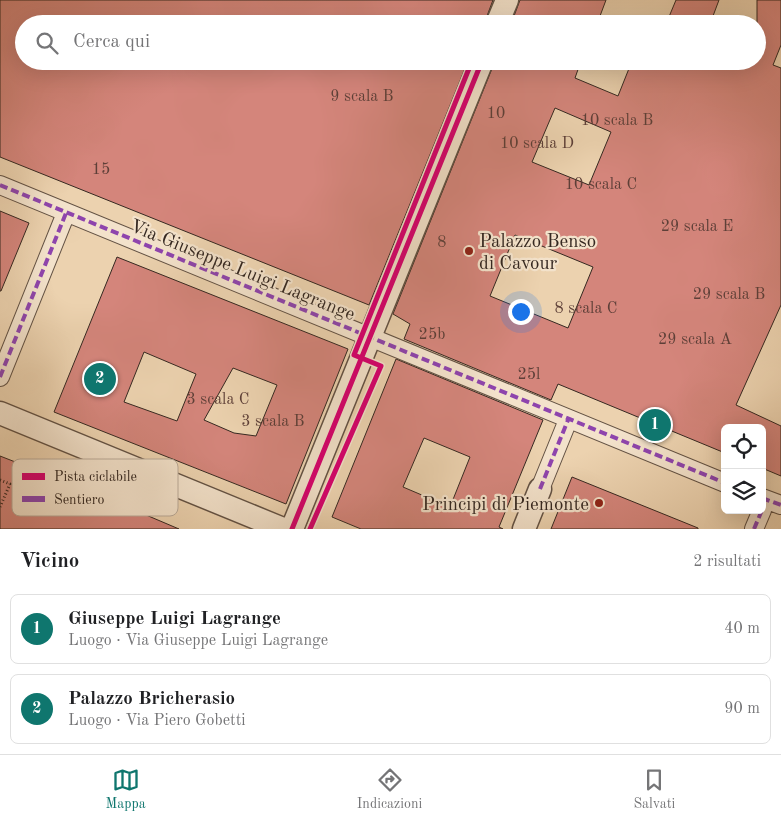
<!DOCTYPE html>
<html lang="it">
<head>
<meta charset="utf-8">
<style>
	:root { --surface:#fff; --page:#f2f2f2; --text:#202124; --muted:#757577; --line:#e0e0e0; --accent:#0f766e }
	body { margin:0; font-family:"Old Standard TT",serif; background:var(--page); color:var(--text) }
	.controls { position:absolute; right:15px; bottom:15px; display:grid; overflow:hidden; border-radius:8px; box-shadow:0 5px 20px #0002 }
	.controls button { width:45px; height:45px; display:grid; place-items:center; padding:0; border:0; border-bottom:1px solid var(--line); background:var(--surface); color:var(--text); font:25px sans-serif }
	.you { position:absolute; left:520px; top:311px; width:18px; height:18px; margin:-12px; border:4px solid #fff; border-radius:50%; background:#1a73e8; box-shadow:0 0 0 8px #1a73e833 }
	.badge { display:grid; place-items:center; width:32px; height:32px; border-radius:50%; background:var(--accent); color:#fff; font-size:16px; font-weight:700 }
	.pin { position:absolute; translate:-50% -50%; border:2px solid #fff; box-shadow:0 1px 5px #0006 }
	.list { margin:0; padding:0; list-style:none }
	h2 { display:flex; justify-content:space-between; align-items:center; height:65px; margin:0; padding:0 20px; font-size:21px }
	h2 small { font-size:16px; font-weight:400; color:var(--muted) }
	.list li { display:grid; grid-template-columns:32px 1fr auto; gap:15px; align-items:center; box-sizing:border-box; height:70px; margin:0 10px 10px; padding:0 10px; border:1px solid var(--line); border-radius:8px }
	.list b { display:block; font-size:19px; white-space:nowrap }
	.list p { margin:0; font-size:16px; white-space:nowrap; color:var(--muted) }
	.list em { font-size:16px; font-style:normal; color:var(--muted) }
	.icon { flex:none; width:28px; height:28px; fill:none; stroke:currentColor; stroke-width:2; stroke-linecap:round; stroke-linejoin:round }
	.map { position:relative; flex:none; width:781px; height:529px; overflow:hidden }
	.search { position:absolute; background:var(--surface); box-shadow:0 5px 20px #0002; left:15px; right:15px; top:15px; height:55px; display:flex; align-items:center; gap:12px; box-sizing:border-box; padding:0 18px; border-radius:28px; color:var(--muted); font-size:19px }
	.sheet { height:225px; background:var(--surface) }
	nav { display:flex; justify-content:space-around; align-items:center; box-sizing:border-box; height:70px; border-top:1px solid var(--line); background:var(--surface); font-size:14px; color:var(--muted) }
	nav a { display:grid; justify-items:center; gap:2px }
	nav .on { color:var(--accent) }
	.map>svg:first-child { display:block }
	.building { fill:#d4857b; stroke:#352821; fill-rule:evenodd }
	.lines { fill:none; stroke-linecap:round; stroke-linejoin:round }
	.pedestrian-casing { stroke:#635244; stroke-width:20 }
	.minor-casing { stroke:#635244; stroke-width:25 }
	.path { stroke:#352821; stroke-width:3; stroke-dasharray:1 2.5; stroke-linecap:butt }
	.pedestrian { stroke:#f3e2cb; stroke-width:18 }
	.minor { stroke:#f3e2cb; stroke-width:22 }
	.quiet { stroke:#8e44ad; stroke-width:4; stroke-dasharray:8 4; stroke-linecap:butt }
	.cycleway-casing { stroke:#f3e2cb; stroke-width:8 }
	.cycleway { stroke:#d6006c; stroke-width:5 }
	.poi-dot { fill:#8f2418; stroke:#f3e2cb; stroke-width:2 }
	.labels { text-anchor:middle; stroke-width:4.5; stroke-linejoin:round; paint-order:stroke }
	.number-label { font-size:16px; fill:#5d3f38 }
	.poi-label { font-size:19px; fill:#352821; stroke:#f3e2cb; text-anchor:start }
	.street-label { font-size:19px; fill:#352821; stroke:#f3e2cb }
	.key { fill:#f3e2cb; stroke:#baaa98; stroke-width:1 }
	.key-label { font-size:14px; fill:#352821 }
</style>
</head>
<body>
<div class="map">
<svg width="781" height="529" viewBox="0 0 781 529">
	<rect width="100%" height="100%" fill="#ecd2af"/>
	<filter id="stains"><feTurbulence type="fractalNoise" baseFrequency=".004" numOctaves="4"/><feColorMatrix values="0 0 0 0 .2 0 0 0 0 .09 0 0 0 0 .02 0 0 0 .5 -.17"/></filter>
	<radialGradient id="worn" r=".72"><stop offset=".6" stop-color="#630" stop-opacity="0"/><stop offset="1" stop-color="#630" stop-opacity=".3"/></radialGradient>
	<path class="building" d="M0 0H493L484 24H24V61H468L369 305 0 157Z
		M520 0H606L597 24H511Z
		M676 0H719L710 24H666Z
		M757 0H781V45L773 65 781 68V305L736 405 781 426V476L762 468V428H725V453L558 384 551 400 404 339 410 324 393 314 495 61H581L575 78 618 96 632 61H757ZM555 108 611 132 589 185 532 162ZM515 235 593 267 568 328 490 296Z
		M0 211 29 223 1 291H0Z
		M117 257 348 349 286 504 54 412ZM144 352 196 374 177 421 124 402ZM233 368 277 385 256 436 234 433 204 420Z
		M396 359 543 420 499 527 503 529H361L332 517ZM424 438 470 457 450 507 403 487Z
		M0 456 92 492 179 529H0Z
		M572 477 698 528V529H551Z"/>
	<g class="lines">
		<defs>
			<path id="pedestrian" d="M0 185 725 483
				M0 377 66 213
				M540 489 568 420
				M762 498 781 505
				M754 529 762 510"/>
			<path id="minor" d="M497 24 507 0
				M0 413 283 529
				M292 529 482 61
				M524 529 540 489"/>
		</defs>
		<use href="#pedestrian" class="pedestrian-casing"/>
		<use href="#minor" class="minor-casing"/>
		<path class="path" d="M0 480 10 484 0 507"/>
		<use href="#pedestrian" class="pedestrian"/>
		<use href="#minor" class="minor"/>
		<path class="quiet" d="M0 185 725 483
			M0 377 66 213
			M540 489 568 420
			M762 498 781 505
			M754 529 762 510"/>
		<defs>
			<path id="cycleway" d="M292 529 482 61
				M310 529 381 366 354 355 472 61"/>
		</defs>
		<use href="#cycleway" class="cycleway-casing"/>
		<use href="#cycleway" class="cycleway"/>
	</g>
	<g class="poi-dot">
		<circle cx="469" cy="251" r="5"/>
		<circle cx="599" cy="503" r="5"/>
	</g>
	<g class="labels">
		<g class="number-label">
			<text x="362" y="101">9 scala B</text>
			<text x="496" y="118">10</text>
			<text x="617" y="125">10 scala B</text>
			<text x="537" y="148">10 scala D</text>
			<text x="101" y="174">15</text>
			<text x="601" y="189">10 scala C</text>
			<text x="697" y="231">29 scala E</text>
			<text x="442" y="247">8</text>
			<text x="729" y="299">29 scala B</text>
			<text x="586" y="313">8 scala C</text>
			<text x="432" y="339">25b</text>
			<text x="695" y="344">29 scala A</text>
			<text x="529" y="379">25l</text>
			<text x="218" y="404">3 scala C</text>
			<text x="273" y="426">3 scala B</text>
		</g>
		<g class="poi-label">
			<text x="479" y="247">Palazzo Benso<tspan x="479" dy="22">di Cavour</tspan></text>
			<text x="589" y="510" text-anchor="end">Principi di Piemonte</text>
		</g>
		<g class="street-label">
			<text transform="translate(243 269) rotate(22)" y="7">Via Giuseppe Luigi Lagrange</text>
		</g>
	</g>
	<rect x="12" y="459" width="166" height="57" rx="8" class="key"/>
	<rect x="22" y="473" width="23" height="7" fill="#d6006c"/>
	<rect x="22" y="496" width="23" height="6" fill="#8e44ad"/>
	<g class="key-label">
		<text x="54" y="481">Pista ciclabile</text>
		<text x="54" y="504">Sentiero</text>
	</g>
	<rect width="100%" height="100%" filter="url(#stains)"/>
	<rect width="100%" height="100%" fill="url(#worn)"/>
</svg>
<div class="controls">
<button><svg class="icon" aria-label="locate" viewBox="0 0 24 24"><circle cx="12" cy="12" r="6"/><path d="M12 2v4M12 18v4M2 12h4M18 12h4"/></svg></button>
<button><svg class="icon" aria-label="layers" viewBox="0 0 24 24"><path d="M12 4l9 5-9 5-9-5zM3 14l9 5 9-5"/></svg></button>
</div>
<div class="you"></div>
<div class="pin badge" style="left:655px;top:425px">1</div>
<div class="pin badge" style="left:100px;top:379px">2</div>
<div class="search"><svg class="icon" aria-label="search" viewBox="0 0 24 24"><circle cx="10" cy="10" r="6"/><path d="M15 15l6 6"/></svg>Cerca qui</div>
</div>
<section class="sheet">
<h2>Vicino<small>2 risultati</small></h2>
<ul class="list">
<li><span class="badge">1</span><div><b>Giuseppe Luigi Lagrange</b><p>Luogo · Via Giuseppe Luigi Lagrange</p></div><em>40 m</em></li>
<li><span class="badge">2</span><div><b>Palazzo Bricherasio</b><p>Luogo · Via Piero Gobetti</p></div><em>90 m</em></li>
</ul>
</section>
<nav>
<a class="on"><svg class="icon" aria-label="map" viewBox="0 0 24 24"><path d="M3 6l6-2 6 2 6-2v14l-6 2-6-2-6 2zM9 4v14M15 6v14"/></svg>Mappa</a>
<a><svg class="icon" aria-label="directions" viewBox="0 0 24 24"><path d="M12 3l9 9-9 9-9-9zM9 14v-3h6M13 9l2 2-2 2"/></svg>Indicazioni</a>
<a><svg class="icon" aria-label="saved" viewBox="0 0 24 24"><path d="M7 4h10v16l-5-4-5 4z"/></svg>Salvati</a>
</nav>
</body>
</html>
